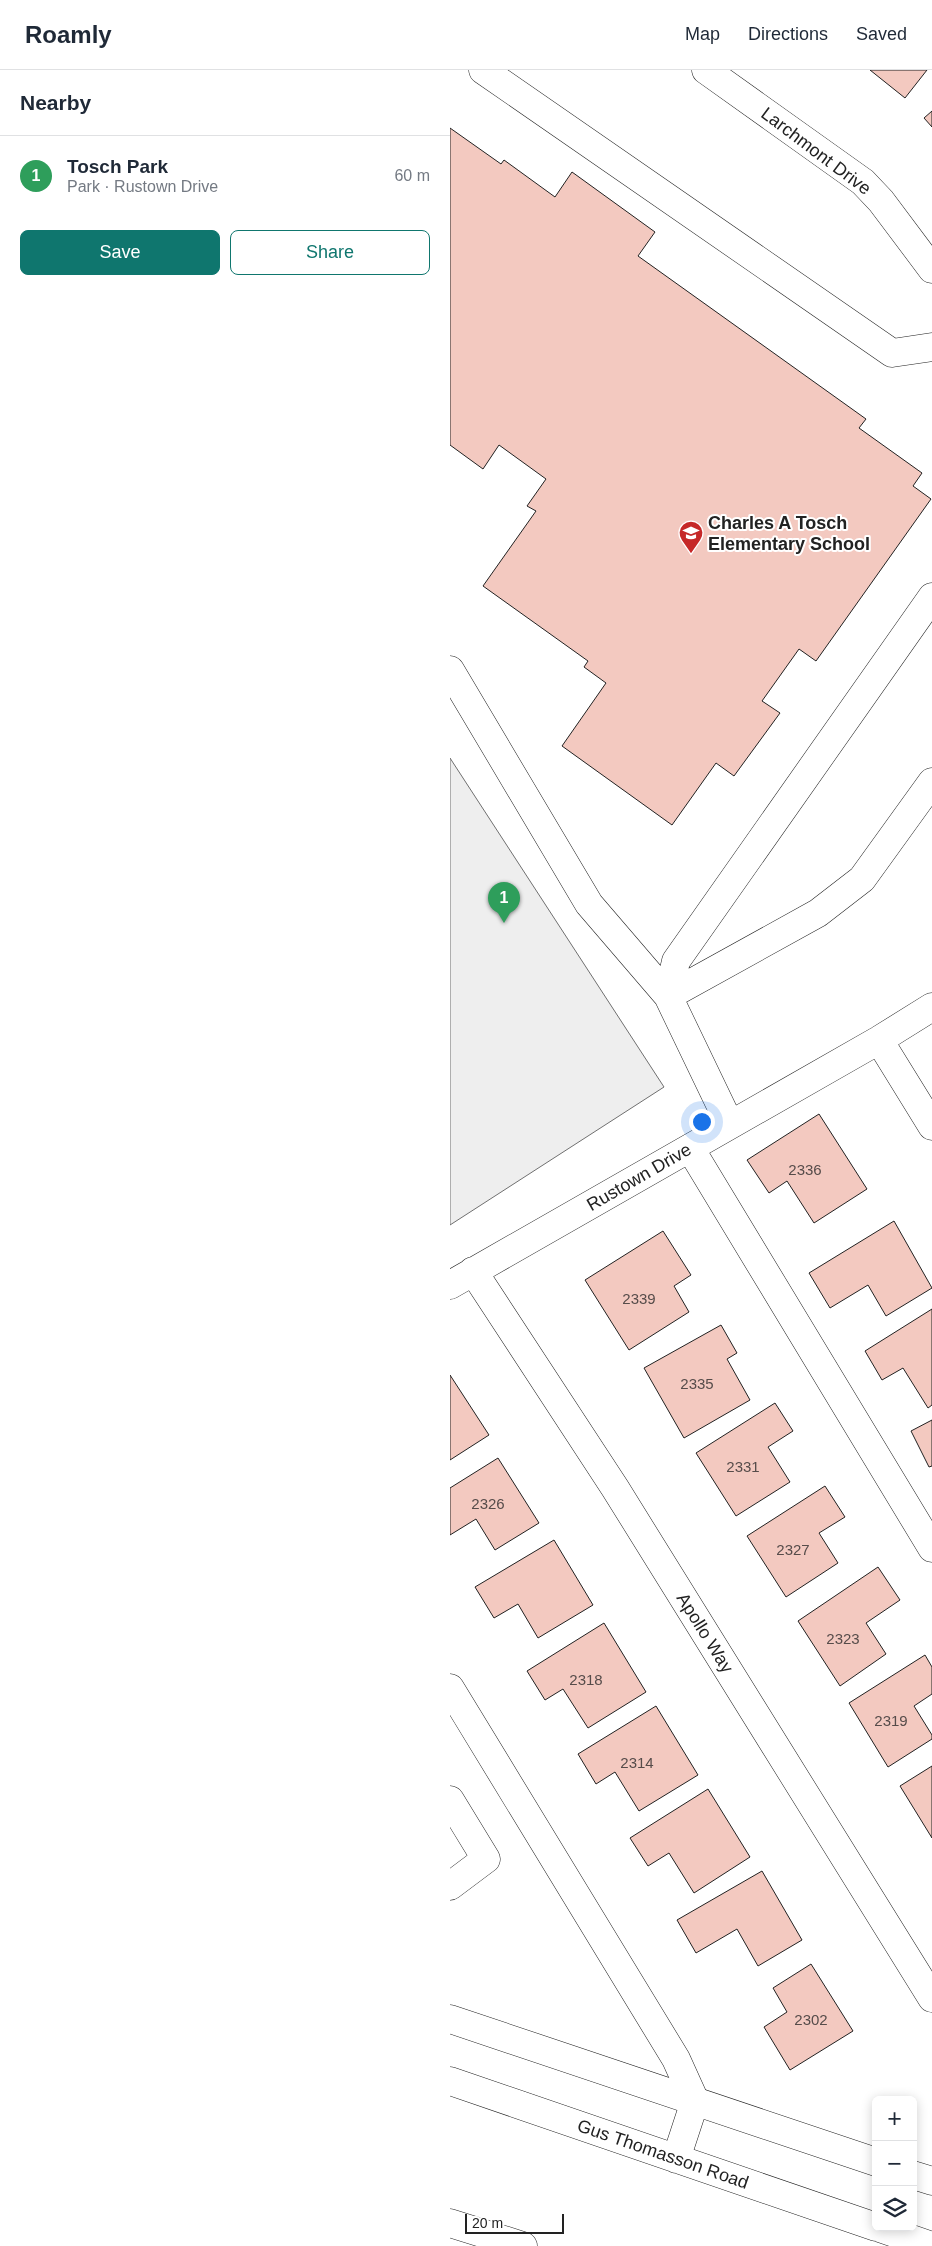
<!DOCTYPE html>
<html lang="en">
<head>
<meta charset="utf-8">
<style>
	:root { --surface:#fff; --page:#f2f2f3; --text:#1f2937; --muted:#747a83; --line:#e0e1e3; --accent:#0f766e }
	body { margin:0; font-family:Helvetica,sans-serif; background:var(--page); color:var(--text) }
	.controls { position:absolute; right:15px; bottom:15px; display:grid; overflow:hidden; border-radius:8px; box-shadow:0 2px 12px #0003 }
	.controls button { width:45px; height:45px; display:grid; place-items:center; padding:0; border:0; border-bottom:1px solid var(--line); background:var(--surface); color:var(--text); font:25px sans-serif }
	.scale { position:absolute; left:15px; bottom:12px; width:99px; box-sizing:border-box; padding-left:5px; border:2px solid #222; border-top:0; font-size:14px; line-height:18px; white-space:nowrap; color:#222; -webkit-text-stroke:4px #fff; paint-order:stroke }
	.you { position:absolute; left:251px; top:1051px; width:18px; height:18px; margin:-12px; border:4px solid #fff; border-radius:50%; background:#1a73e8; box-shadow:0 0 0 8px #1a73e833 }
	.badge { display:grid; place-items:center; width:32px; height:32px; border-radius:50%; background:var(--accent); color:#fff; font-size:16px; font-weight:700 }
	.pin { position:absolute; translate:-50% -41px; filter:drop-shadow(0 1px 2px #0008) }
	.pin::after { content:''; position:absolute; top:26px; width:18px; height:15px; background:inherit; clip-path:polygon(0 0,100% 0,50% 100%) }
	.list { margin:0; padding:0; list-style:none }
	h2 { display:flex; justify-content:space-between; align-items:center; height:65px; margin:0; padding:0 20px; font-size:21px }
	h2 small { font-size:16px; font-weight:400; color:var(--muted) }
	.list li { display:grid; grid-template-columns:32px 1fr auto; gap:15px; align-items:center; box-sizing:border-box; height:80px; padding:0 20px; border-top:1px solid var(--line) }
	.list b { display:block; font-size:19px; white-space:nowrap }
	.list p { margin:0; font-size:16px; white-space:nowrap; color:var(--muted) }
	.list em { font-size:16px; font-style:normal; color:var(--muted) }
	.actions { display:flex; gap:10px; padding:15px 20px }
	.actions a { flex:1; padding:11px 0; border:1px solid var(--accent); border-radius:8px; text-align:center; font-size:18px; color:var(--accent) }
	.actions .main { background:var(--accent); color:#fff }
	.icon { flex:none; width:28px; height:28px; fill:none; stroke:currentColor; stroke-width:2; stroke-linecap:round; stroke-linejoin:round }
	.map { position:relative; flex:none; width:482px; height:2176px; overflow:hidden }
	header { display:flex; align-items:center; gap:30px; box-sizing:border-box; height:70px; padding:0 25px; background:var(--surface); border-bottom:1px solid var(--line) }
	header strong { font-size:24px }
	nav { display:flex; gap:28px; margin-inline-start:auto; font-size:18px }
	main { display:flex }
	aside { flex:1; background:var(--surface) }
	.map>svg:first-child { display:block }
	.green { fill:#eee; stroke:#6f6f6f }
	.building { fill:#f3c9c0; stroke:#222 }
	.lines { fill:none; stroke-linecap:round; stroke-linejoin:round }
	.minor-casing { stroke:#222; stroke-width:29 }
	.major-casing { stroke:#222; stroke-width:29 }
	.minor { stroke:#fff; stroke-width:28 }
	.major { stroke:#fff; stroke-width:28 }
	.labels { text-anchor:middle; stroke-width:4; stroke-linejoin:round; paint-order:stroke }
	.number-label { font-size:15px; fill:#564c4a }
	.street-label { font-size:18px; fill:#222; stroke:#fff }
	.poi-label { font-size:18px; font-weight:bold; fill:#222; stroke:#fff; text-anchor:start }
</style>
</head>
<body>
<header>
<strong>Roamly</strong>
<nav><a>Map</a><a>Directions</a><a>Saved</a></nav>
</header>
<main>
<aside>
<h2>Nearby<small></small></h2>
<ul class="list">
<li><span class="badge" style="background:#2e9e5b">1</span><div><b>Tosch Park</b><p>Park · Rustown Drive</p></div><em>60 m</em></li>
</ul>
<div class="actions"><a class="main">Save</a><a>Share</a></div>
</aside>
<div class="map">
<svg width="482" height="2176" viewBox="0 0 482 2176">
	<rect width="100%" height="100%" fill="#fff"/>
	<path class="green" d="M0 688 214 1017 0 1155Z"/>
	<path class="building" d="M420 0H477L455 28Z
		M482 41V57L474 48Z
		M0 58 51 94 54 90 105 127 122 102 205 162 188 186 416 349 409 358 472 403 463 416 481 429 366 591 349 579 312 631 330 643 284 706 266 693 222 755 112 676 156 613 134 597 138 591 33 516 86 441 77 436 96 409 49 375 33 399 0 375Z
		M369 1044 417 1119 364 1153 337 1111 319 1123 297 1090Z
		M444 1151 482 1218 436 1246 418 1215 380 1238 359 1203Z
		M213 1161 241 1205 224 1216 239 1242 179 1280 135 1210Z
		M482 1239V1335L478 1338 453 1298 432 1310 415 1281Z
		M271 1255 287 1283 277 1289 300 1330 234 1368 194 1298Z
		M0 1305 39 1365 0 1390Z
		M325 1333 343 1361 318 1377 340 1412 286 1446 246 1383Z
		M482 1350V1396L479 1397 461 1361Z
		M48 1388 89 1453 45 1480 26 1449 0 1465V1418Z
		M375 1416 395 1447 369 1463 388 1493 336 1527 297 1466Z
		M104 1470 143 1535 88 1568 68 1534 44 1548 25 1517Z
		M428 1497 450 1530 416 1553 436 1584 390 1616 348 1551Z
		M154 1553 196 1622 138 1658 113 1619 95 1630 77 1601Z
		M475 1585 482 1597V1624L464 1636 482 1665V1669L438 1697 399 1633Z
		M206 1636 248 1705 189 1741 165 1702 146 1714 128 1684Z
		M482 1696V1768L450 1716Z
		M258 1719 300 1787 244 1823 219 1783 198 1796 180 1768Z
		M312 1801 352 1870 308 1896 287 1859 246 1883 227 1850Z
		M361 1894 403 1961 340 2000 314 1957 337 1942 323 1918Z"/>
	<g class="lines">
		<defs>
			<path id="minor" d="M33 0 442 283 482 277
				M256 0 413 112 431 131 482 199
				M0 600 139 834 218 926 280 1055
				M218 926 226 891 482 527
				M218 926 368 843 412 809 482 712
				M429 970 482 1056
				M240 1078 482 1478
				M23 1201 165 1418 482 1928
				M0 1215 429 970 482 937
				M0 1618 226 1989 245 2031
				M0 1730 36 1789 0 1816
				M0 2153 73 2176"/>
			<path id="major" d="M0 1949 426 2092
				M0 2011 426 2157
				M226 2089 245 2031
				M463 2105 482 2111
				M427 2157 482 2176"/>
		</defs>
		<use href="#minor" class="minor-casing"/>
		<use href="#major" class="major-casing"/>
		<use href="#minor" class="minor"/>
		<use href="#major" class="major"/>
	</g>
	<defs>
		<symbol id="school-pin" viewBox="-11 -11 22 30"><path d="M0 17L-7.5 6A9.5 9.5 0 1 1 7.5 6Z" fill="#c62828" stroke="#fff"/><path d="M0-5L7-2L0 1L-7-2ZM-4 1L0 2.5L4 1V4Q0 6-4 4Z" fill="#fff"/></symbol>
	</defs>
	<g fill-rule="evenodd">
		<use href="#school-pin" x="227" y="449" width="28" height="38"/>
	</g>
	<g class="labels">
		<g class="number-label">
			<text x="355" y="1105">2336</text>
			<text x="189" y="1234">2339</text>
			<text x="247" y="1319">2335</text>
			<text x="293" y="1402">2331</text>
			<text x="38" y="1439">2326</text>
			<text x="343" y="1485">2327</text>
			<text x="393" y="1574">2323</text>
			<text x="136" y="1615">2318</text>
			<text x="441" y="1656">2319</text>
			<text x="187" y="1698">2314</text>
			<text x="361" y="1955">2302</text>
		</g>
		<g class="street-label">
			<text transform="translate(366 81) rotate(37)" y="6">Larchmont Drive</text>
			<text transform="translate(189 1107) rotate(-30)" y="6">Rustown Drive</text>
			<text transform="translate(255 1563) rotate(58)" y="6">Apollo Way</text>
			<text transform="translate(213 2084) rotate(19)" y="6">Gus Thomasson Road</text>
		</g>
		<g class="poi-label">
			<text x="258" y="459">Charles A Tosch<tspan x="258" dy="21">Elementary School</tspan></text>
		</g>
	</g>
</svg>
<div class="controls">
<button>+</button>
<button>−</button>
<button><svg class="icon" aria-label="layers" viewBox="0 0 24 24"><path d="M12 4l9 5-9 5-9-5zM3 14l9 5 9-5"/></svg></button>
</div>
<div class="scale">20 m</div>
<div class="you"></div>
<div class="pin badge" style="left:54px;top:853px;background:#2e9e5b">1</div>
</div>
</main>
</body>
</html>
